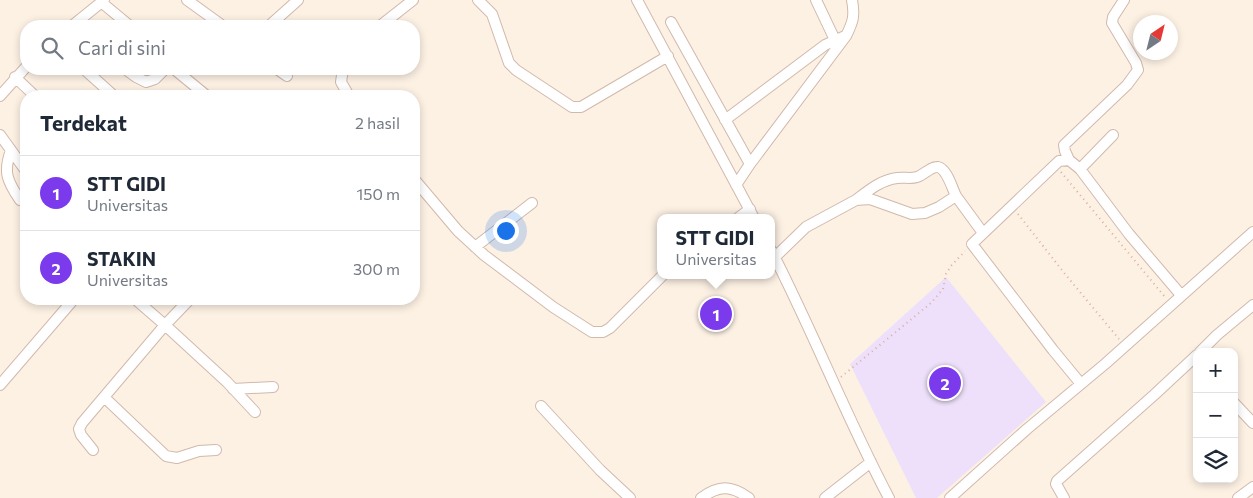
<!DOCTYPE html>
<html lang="id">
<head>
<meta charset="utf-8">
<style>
	:root { --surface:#fff; --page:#f6f6f7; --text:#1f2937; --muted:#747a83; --line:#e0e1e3; --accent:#7c3aed }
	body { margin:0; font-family:Commissioner,sans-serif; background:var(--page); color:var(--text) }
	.controls { position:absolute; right:15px; bottom:15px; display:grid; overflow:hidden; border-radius:10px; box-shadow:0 2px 8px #0003 }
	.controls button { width:45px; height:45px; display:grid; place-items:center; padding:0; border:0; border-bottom:1px solid var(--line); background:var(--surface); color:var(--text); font:25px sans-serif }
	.compass { position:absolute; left:1133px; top:15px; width:45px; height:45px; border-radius:50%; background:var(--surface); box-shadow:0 2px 8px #0003; rotate:35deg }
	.you { position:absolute; left:505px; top:230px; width:18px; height:18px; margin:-12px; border:4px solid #fff; border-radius:50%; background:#1a73e8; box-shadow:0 0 0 8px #1a73e833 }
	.badge { display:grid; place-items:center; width:32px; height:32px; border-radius:50%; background:var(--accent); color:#fff; font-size:16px; font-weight:700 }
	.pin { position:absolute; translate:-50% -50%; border:2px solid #fff; box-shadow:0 1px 5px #0006 }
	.popup { position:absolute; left:657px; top:214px; width:118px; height:65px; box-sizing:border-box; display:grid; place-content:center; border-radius:10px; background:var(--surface); filter:drop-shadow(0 1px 4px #0005); font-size:16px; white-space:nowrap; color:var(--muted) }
	.popup b { font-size:19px; color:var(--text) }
	.popup::after { content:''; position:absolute; left:50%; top:100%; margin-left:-10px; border:10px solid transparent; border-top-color:var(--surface) }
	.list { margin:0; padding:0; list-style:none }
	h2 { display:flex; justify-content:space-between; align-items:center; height:65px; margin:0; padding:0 20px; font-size:21px }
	h2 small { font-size:16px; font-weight:400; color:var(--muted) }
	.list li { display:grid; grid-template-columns:32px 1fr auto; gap:15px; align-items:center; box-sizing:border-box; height:75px; padding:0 20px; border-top:1px solid var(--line) }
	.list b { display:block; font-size:19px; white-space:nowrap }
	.list p { margin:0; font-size:16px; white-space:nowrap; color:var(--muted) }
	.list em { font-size:16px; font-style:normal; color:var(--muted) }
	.icon { flex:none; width:28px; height:28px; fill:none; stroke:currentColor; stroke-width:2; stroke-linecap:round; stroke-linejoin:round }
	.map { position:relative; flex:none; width:1253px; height:498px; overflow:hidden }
	.search { position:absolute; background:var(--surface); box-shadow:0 2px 8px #0003; left:20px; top:20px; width:400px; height:55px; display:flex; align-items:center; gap:12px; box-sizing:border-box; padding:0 18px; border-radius:20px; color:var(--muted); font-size:19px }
	.panel { position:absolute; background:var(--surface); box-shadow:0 2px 8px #0003; left:20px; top:90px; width:400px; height:215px; border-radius:20px }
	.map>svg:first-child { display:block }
	.education { fill:#eee0fa }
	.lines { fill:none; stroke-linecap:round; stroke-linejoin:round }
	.minor-casing { stroke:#d1b9ac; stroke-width:12 }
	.path { stroke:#d9af9d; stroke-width:2; stroke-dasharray:1 4; stroke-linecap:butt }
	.minor { stroke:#fff; stroke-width:10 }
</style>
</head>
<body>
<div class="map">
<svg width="1253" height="498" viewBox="0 0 1253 498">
	<rect width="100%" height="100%" fill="#fdf1e4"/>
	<path class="education" d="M946 277 1046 402 937 498H916L850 364Z"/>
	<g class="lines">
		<defs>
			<path id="minor" d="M187 0 223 26
				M478 0 492 14 509 63 516 70 572 107H581L668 56
				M637 0 754 218
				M816 0 835 40
				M101 2 130 26
				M671 22 750 164
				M270 25 298 0
				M72 26 104 0
				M380 26 413 0
				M84 69 114 96
				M125 69 136 77 146 82 155 79 165 69
				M174 69 207 96
				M277 69 287 76
				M343 69 341 82 349 96
				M15 77 35 96
				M0 96 26 67
				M725 120 825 45 845 36
				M0 135 26 171
				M11 150C3 172 7 181 20 200
				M1069 160 1065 151 1064 145 1127 85 1138 70 1136 63 1112 23 1113 17 1124 0
				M1080 169 1113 135
				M414 179 458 231 484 255 553 307 592 332H603L610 328 663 275
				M736 185 750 164 846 36C853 22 855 16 852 0
				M856 200C869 190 881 180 897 178 904 177 911 179 917 177 924 175 931 166 938 167 947 169 952 188 956 196
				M738 218 750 209
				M475 247 532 203
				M771 250C813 331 846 417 889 498
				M775 257 806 227 856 200 870 199 912 214 925 213 939 207 956 196 983 233
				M135 299 165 325 190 299
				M1200 352 1217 335 1253 305
				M1081 384 1053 350 972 244 1059 161 1069 160 1080 169 1129 234 1181 295
				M0 385 74 299
				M233 389 273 387
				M104 397 166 456 177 458 199 451 216 450
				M1234 403 1253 423
				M541 406 600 470 630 498
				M93 450 81 435 79 429 82 423 165 325 227 382 255 412
				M701 498C719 485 731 485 749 498
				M825 498 871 462
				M950 498 1027 429 1105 364 1253 232
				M1064 498 1056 484 1057 481 1154 395 1197 355
				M1238 498 1253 487"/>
		</defs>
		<use href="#minor" class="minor-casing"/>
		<path class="path" d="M1061 172 1165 297
			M1018 214 1065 274 1119 339
			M841 377 931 303 943 289 946 274 951 266 965 251"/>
		<use href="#minor" class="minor"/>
	</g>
</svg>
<div class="controls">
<button>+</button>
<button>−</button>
<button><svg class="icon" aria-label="layers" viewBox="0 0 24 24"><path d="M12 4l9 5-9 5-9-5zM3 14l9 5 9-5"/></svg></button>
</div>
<svg class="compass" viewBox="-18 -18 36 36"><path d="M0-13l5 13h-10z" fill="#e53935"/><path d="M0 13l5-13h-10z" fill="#747a83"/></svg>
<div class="you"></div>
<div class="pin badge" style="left:716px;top:314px">1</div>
<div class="popup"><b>STT GIDI</b>Universitas</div>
<div class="pin badge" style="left:945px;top:383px">2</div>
<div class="search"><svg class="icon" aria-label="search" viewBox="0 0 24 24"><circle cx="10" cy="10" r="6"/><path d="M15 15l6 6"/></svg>Cari di sini</div>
<section class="panel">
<h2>Terdekat<small>2 hasil</small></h2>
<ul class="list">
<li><span class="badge">1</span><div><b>STT GIDI</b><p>Universitas</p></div><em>150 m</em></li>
<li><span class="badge">2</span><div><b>STAKIN</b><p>Universitas</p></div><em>300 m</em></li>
</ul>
</section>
</div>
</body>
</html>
